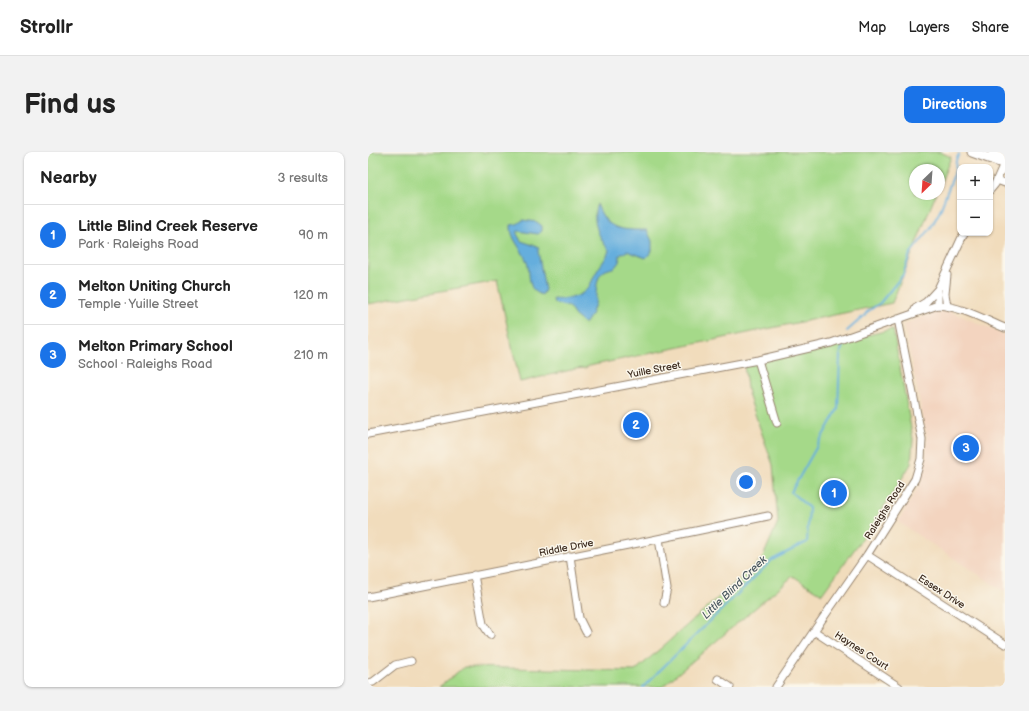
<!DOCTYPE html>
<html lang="en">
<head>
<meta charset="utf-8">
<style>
	:root { --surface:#fff; --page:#f2f2f2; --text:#222; --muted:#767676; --line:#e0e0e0; --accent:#1a73e8 }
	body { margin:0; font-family:"Balsamiq Sans",sans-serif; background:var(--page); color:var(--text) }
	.controls { position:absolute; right:12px; top:12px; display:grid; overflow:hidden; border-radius:8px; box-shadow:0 1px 3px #0004 }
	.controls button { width:36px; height:36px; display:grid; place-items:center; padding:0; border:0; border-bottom:1px solid var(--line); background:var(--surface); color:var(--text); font:20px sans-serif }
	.compass { position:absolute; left:541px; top:12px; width:36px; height:36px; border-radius:50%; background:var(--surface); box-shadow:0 1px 3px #0004; rotate:205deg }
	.you { position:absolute; left:378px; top:330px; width:14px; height:14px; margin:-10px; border:3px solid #fff; border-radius:50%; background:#1a73e8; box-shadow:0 0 0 6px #1a73e833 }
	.badge { display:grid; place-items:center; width:26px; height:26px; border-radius:50%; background:var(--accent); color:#fff; font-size:13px; font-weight:700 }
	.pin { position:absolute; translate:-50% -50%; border:2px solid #fff; box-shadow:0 1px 4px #0006 }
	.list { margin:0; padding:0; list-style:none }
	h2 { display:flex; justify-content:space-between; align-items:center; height:52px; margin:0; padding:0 16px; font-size:17px }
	h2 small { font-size:13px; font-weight:400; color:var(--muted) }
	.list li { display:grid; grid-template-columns:26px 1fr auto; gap:12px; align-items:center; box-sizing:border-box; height:60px; padding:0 16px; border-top:1px solid var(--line) }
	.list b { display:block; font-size:15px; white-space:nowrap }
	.list p { margin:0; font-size:13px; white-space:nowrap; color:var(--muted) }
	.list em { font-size:13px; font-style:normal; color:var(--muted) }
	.map { position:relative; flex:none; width:637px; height:535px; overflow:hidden; border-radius:8px }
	header { display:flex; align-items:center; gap:24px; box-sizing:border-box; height:56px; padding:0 20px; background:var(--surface); border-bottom:1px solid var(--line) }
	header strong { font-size:19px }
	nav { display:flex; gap:22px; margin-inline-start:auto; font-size:14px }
	.intro { display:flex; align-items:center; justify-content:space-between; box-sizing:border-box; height:96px; padding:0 24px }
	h1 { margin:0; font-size:28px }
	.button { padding:10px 18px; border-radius:8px; background:var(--accent); color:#fff; font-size:14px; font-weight:700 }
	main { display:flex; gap:24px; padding:0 24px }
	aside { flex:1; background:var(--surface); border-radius:8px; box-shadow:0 1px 3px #0004 }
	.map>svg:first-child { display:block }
	.built { fill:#f3d4bf }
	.green { fill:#a5d989; stroke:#708254 }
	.water { fill:#65aedd; stroke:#506c7e }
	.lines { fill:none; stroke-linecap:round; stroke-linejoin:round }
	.stream { stroke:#65aedd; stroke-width:2 }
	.minor-casing { stroke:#96836d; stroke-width:9 }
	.major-casing { stroke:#96836d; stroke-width:11 }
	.minor { stroke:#fff; stroke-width:7 }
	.major { stroke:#fff; stroke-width:9 }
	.labels { text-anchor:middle; stroke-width:3; stroke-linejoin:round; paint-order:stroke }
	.street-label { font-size:10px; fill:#3b2a1e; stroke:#fbf7ec }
	.water-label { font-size:11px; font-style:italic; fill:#4a5861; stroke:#fbf7ec }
</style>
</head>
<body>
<header>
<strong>Strollr</strong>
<nav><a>Map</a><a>Layers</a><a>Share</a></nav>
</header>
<div class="intro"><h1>Find us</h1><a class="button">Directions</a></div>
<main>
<aside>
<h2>Nearby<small>3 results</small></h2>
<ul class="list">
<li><span class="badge">1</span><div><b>Little Blind Creek Reserve</b><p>Park · Raleighs Road</p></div><em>90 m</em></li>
<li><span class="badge">2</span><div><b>Melton Uniting Church</b><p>Temple · Yuille Street</p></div><em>120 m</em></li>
<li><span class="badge">3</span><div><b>Melton Primary School</b><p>School · Raleighs Road</p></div><em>210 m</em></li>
</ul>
</aside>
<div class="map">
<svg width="637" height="535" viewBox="0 0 637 535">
	<rect width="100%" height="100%" fill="#fbf7ec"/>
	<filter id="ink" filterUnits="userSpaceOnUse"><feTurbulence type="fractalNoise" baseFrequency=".025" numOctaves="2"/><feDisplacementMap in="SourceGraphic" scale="8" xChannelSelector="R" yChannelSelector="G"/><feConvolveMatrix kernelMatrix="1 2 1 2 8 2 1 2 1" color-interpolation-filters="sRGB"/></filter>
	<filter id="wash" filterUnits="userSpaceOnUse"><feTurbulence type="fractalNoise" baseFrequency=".012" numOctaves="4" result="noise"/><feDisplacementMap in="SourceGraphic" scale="16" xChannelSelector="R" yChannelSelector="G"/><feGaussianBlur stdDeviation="0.9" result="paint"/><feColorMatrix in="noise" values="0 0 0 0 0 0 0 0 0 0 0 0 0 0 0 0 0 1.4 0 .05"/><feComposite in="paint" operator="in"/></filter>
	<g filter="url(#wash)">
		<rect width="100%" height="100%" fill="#f1dcbc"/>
		<path class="built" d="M581 159 637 183V440L530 370 553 330 558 308 559 285 536 172 568 160Z"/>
		<path class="green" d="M0 0H572L583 5 571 35V18H547V42H568L524 151 221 214 217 216 207 217 152 230 129 129 0 152Z
			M525 177 545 287 543 312 507 369 454 442 425 424 294 535H71L96 515 267 519 394 407 410 370 405 313 380 242 376 213Z"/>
		<path class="water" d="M229 52C239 79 253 78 279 78L284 89V99L278 106 259 99 252 103 251 110 247 115C243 117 237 117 233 122 227 130 229 143 227 152 225 159 222 166 217 172L207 164 201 155 186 151 185 147C197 148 212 146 220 136 224 131 225 125 229 119 233 112 239 106 241 98 230 85 223 68 229 52Z
			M155 68 169 70 174 74V79L170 82 150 79 149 82 153 89 171 95 170 99 177 138 174 143C169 141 164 138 163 133 160 125 162 116 158 108 153 95 142 87 143 73L149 72Z"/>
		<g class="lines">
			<path class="stream" d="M479 179 496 164 499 160 512 151 535 123 542 102 562 77 572 59 587 19 588 8 591 2
				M275 535 404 408 439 390 441 356 423 340 470 257 472 203 475 193"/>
		</g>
	</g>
	<g filter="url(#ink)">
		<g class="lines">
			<defs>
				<path id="minor" d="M629 28 637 31
					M622 38 627 32 637 9
					M570 153V137L596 81
					M579 154 577 142 579 123
					M546 160 548 156 558 150 570 137
					M390 208 409 271
					M0 282 390 208 463 191 570 153C594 155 615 167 637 176
					M291 387 299 436 296 451
					M499 403 637 492
					M202 404 211 466 218 480
					M106 423 115 472 122 483
					M0 445 275 390 400 364
					M446 479 531 535
					M350 527 362 535
					M0 531 5 530 27 513 43 509
					M408 535 446 479 499 403 547 327 553 307 554 287 530 167"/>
				<path id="major" d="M604 0 637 12
					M625 0 637 4"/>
			</defs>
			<use href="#minor" class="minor-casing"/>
			<use href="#major" class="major-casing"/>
			<use href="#minor" class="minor"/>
			<use href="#major" class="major"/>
		</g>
	</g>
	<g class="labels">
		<g class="street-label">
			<text transform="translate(286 217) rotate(-11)" y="4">Yuille Street</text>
			<text transform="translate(516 358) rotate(-58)" y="4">Raleighs Road</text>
			<text transform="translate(198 395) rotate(-11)" y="4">Riddle Drive</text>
			<text transform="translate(574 439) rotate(33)" y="4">Essex Drive</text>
			<text transform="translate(494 498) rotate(33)" y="4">Haynes Court</text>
		</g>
		<g class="water-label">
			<text transform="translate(366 435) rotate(-44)" y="4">Little Blind Creek</text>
		</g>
	</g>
</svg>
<div class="controls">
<button>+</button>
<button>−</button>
</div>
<svg class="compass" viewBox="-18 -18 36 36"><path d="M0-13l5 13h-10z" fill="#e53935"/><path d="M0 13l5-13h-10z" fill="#767676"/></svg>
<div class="you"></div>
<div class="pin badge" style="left:466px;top:341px">1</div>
<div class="pin badge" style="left:268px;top:273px">2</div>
<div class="pin badge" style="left:598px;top:296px">3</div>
</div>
</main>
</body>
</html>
